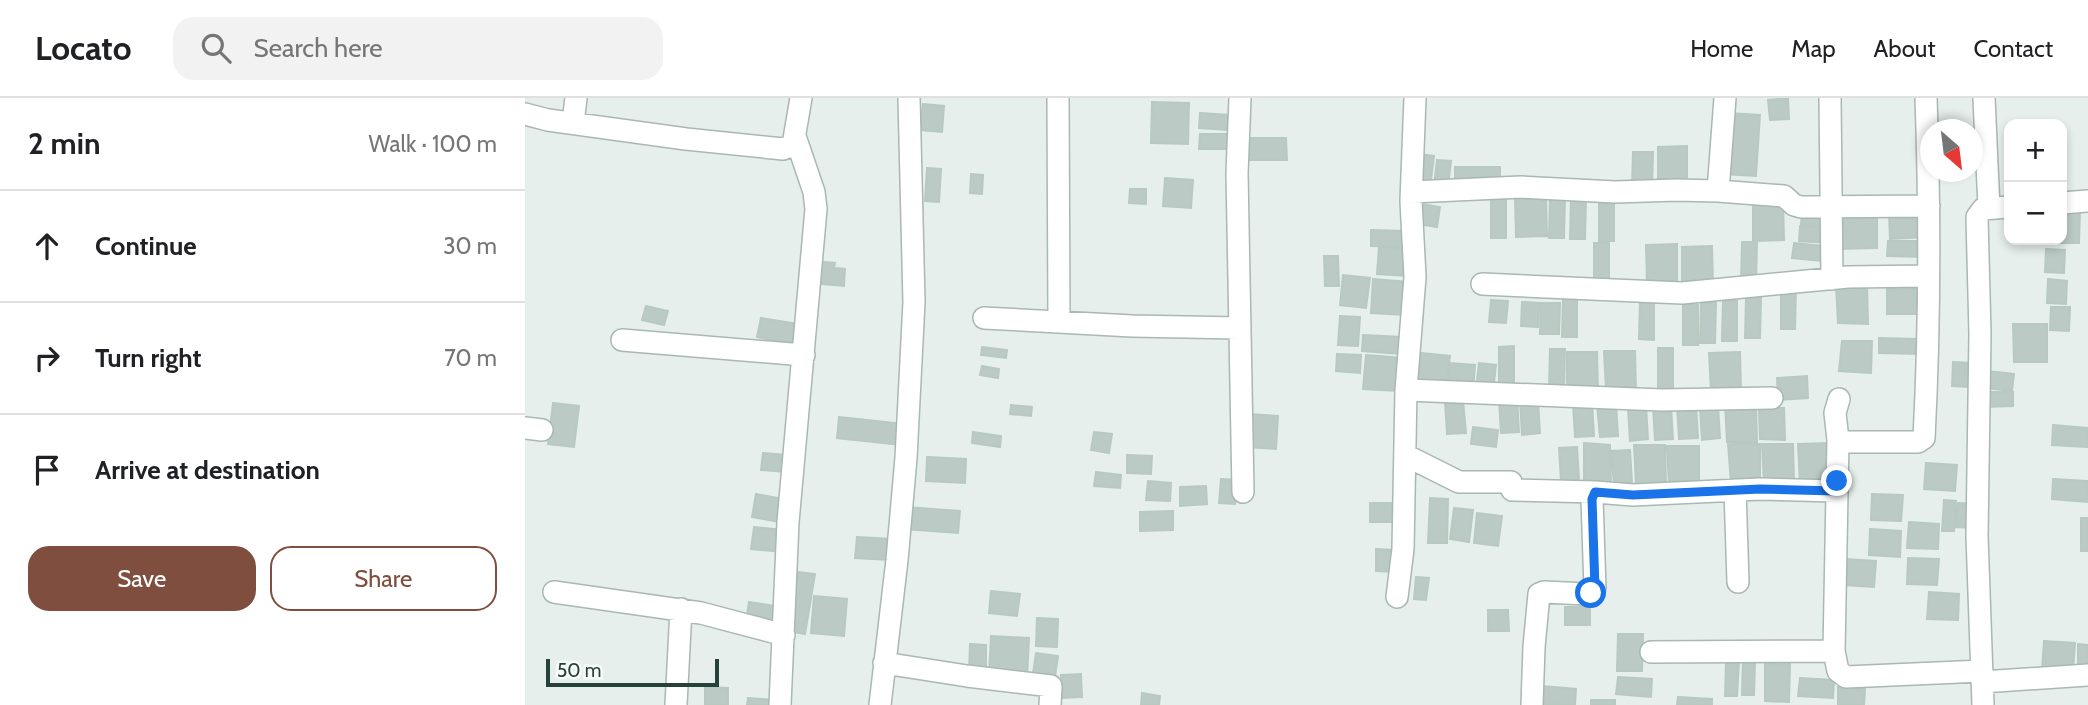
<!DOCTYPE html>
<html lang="en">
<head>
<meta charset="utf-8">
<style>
	:root { --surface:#fff; --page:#f2f2f2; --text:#202124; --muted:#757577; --line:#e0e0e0; --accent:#7f4e3f }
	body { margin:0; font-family:Cabin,sans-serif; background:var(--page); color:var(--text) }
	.controls { position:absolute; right:21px; top:21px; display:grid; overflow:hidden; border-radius:14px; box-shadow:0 4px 10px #0003 }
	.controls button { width:63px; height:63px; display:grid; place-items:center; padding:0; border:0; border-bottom:2px solid var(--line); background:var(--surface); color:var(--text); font:35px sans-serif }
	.compass { position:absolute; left:1395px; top:21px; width:63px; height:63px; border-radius:50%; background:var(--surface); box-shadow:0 4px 10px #0003; rotate:152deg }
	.scale { position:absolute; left:21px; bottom:18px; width:173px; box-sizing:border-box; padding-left:7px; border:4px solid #24423a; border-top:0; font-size:19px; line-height:24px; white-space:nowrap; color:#24423a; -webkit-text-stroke:5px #f7fbf9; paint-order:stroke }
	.stop { position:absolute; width:21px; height:21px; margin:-16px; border:5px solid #1a73e8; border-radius:50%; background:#fff }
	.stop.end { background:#1a73e8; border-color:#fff; box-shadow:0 2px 7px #0008 }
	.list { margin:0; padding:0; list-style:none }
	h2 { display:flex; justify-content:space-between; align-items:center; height:91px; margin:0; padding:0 28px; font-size:30px }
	h2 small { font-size:23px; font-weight:400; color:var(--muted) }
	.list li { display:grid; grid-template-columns:46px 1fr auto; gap:21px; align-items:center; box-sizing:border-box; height:112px; padding:0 28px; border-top:2px solid var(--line) }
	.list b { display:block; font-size:26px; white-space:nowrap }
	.list em { font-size:23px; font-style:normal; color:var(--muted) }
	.actions { display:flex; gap:14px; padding:21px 28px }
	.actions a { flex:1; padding:16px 0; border:2px solid var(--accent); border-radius:21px; text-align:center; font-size:24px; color:var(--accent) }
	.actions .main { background:var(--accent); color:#fff }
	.icon { flex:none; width:38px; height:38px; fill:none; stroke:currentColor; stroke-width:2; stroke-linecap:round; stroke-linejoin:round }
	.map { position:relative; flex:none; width:1563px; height:607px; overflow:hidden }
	header { display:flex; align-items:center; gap:42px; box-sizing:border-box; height:98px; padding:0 35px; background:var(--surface); border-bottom:2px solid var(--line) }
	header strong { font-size:33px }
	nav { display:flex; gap:38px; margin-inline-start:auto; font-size:24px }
	.search { width:490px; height:63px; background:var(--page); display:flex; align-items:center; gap:18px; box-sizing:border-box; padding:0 24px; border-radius:21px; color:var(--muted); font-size:26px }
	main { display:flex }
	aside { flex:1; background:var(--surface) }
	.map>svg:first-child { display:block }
	.building { fill:#bbcac4; stroke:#b8c9c2; stroke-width:2 }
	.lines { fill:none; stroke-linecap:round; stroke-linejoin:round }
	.minor-casing { stroke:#a8b8b2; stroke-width:24 }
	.minor { stroke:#fff; stroke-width:21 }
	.route { stroke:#1a73e8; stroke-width:9 }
</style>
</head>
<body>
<header>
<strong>Locato</strong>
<div class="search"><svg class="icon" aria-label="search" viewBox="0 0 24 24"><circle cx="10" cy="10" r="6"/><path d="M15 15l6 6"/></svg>Search here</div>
<nav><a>Home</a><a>Map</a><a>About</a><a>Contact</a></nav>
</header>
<main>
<aside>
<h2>2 min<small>Walk · 100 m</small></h2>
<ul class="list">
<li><svg class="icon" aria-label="ahead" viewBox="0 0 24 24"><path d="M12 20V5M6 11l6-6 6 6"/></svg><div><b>Continue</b></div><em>30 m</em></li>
<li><svg class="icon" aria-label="right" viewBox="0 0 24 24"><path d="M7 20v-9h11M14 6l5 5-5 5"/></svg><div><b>Turn right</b></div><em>70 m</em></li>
<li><svg class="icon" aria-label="arrive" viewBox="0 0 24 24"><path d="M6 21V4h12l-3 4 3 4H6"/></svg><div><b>Arrive at destination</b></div></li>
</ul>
<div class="actions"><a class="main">Save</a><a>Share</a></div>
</aside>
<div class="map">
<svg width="1563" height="607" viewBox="0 0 1563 607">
	<rect width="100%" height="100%" fill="#e6efeb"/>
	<path class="building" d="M1263 0 1264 21 1245 22 1243 2Z
		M627 4 664 5 663 46 626 45Z
		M398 6 419 8 417 34 395 32Z
		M675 15 705 17 704 32 674 30Z
		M1202 15 1235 17 1231 78 1198 76Z
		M675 36H705V51H674Z
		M716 40H761L762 62H716Z
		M1162 48V87L1133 88V49Z
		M1108 54H1128L1127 90H1107Z
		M892 56 909 58 905 90 889 89Z
		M912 62 926 63 923 89 909 88Z
		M930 69H975V87H930Z
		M402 70 416 71 414 104 400 103Z
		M446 76 458 77 457 96 445 95Z
		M640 80 668 82 666 110 638 108Z
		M605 91H621V106L604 105Z
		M981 99V140H966V100Z
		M990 99H1021L1022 138 991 139Z
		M1025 100H1040L1039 140H1024Z
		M1046 101H1061L1060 141H1045Z
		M1074 103H1089V143H1074Z
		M1228 103H1258L1259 142 1228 143Z
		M896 106 915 109 912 129 893 126Z
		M1277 111 1305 114 1304 129 1276 127Z
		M1537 112H1555L1554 145H1528V142H1537Z
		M1401 115 1402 139 1365 141 1364 116Z
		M1352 117V150L1312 151V118Z
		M1275 128 1305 130 1303 145 1274 143Z
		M846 132 881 133 880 149 846 148Z
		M1363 143H1400L1399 159 1362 158Z
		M1217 144H1232L1231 184H1216Z
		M1069 145H1084V185H1069Z
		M1269 145 1298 148 1297 163 1267 160Z
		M1152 146V186H1122L1121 147Z
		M1187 148 1188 188H1157V149Z
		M854 149 884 151 882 178 852 176Z
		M1521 151 1540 152 1539 175 1520 174Z
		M799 158H813L814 188H800Z
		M287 163 310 165 309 170 320 171 319 188 286 185Z
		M818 177 845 180 841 210 815 207Z
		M848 181 884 184 881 217 846 215Z
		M1523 181 1542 183 1541 206 1522 205Z
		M1342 186 1343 226 1313 225 1311 187Z
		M1256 191H1271L1270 231H1256Z
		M1362 191H1400V216H1362Z
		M1052 198V239H1037L1038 199Z
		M1221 200H1236L1235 240H1220Z
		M1115 201H1129V242L1114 241Z
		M966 202 983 203 981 225 964 224Z
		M1198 203H1212V243H1197Z
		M997 204 1014 205 1013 229 996 228Z
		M1016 205H1035L1034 236H1015Z
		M1176 205H1191L1190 245H1175Z
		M1158 207H1173V247H1158Z
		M121 208 143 213 139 227 117 222Z
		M1526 209H1545L1544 233 1525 232Z
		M815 218 835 219 833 248 813 247Z
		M236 220 274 226 270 247 232 239Z
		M1488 226H1522V264H1489Z
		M838 237 878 239 876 256 837 253Z
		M1354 240 1395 241 1394 256 1354 255Z
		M1317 243H1347L1346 275 1314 273Z
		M989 248V289H974V249Z
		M457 249 482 252 481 260 456 257Z
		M1133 250H1148V290H1133Z
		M1025 251H1040L1039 291H1024Z
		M1079 253H1110L1111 293 1081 292Z
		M886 254 925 258 921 291 882 287Z
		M1042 254H1072L1073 293 1042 294Z
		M1215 254 1216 294 1186 293 1184 255Z
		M812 256 836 257 835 275 811 273Z
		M841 257 877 260 874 293 838 291Z
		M1428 264 1447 265 1446 289 1427 288Z
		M925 265 950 267 948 293 922 290Z
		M954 265 971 267 968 294 951 292Z
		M457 268 474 271 473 280 455 277Z
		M1462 273 1489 276 1487 293 1460 290Z
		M1282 278 1283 300 1253 302 1252 280Z
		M1459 294H1488V308L1459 309Z
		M992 301 994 334 976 335 974 302Z
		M938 302 941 335 922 336 920 303Z
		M1013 303 1015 335 997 337 995 304Z
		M1231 304 1232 345 1202 344 1200 305Z
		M28 305 54 308 49 349 23 346Z
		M1067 305 1069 338 1050 339 1048 306Z
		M1091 305 1093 338 1075 339 1072 306Z
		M486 307 507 309 506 318 485 316Z
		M1171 307 1173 340 1154 341 1152 308Z
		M1193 307 1195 340 1177 342 1175 309Z
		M1121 308 1123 341 1105 343 1103 310Z
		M1146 308 1148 341 1130 342 1128 309Z
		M1234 310H1259L1260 342 1235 341Z
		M724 316 753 318 751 351 722 349Z
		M314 319 378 326 376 347 312 340Z
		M1528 327 1563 330V349L1527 347Z
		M948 329 973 332 971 349 946 346Z
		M448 334 476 338 475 349 447 345Z
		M569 334 587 336 584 355 566 352Z
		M1059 345 1085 347 1086 387 1059 386Z
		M1304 345 1305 385H1275L1273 346Z
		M1203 346H1235V386L1206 385Z
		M1237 346H1268L1269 386 1239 385Z
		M1109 347H1140L1141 387 1111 386Z
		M1142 348H1174V388L1144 387Z
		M1052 349 1054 382 1036 383 1034 350Z
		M1105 352 1107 385 1089 386 1086 353Z
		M238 355 263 357 261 374 236 372Z
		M602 357 627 358 626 376 602 375Z
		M402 359 441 361 440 385 401 383Z
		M1401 365 1432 367 1430 393 1399 391Z
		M571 374 596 377 595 390 569 388Z
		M696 381 713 382 710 406 694 405Z
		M1528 381 1563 383V404L1527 401Z
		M623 383 646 385 645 403 621 402Z
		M681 388 682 406 655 408V389Z
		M231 396 258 401 254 424 227 419Z
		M1347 396 1378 397 1376 423 1346 422Z
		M905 400 923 401 922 445H903Z
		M1419 402 1431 403 1429 433H1417Z
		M845 405H877V424H845Z
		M1433 405 1452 406 1450 430 1431 429Z
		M381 409 435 413 433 435 379 431Z
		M929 410 948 412 944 444 925 441Z
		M648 413V432L615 433V414Z
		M952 415 977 418 973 448 949 445Z
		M1556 420H1563V453H1556Z
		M1384 424 1414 426 1413 451 1382 450Z
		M229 429 258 432 256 454 226 451Z
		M1345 431 1376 433 1375 459 1344 457Z
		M332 439 367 441 365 462 330 460Z
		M851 451 870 452V474L851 473Z
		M1383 460 1414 461 1412 487 1382 486Z
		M1320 461 1351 463 1349 489 1319 487Z
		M273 474 290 476 280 536 263 533Z
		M891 479 904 480 901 502 889 501Z
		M466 493 495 496 492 518 464 515Z
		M1404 494 1434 496 1433 522 1402 521Z
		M289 498 322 501 319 538 286 535Z
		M224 504 258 509 255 529 221 524Z
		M1040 509H1065V527H1040Z
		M963 512H983L984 533H963Z
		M512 520 533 521 532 549 511 548Z
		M1093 536H1118L1117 573H1092Z
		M466 538 504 540 502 579 464 577Z
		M1519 543 1550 545 1548 574 1517 572Z
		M445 546 461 547V576H444Z
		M1553 546 1563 547V570H1553Z
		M511 555 533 558 529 585 507 582Z
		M1218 562 1230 563 1229 597H1217Z
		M1201 563 1214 564 1212 598H1200Z
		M1240 566H1265L1264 604 1240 603Z
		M556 576 557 599 537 600 536 577Z
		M1093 579 1127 581 1126 599 1091 596Z
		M1275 580 1309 582 1308 600 1273 598Z
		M1017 588 1051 591 1050 607 1016 606Z
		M180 589 203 590V607H180Z
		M1313 589 1340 591 1339 607H1313Z
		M617 595 635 598 634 607H616Z
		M1153 599 1187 601V607H1152Z
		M223 600 251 602 250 607H222Z
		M1066 602H1090V607H1066Z"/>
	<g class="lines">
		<defs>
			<path id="minor" d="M533 0 534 224
				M715 0 712 75 718 394
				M1305 0 1307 181
				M1401 0C1405 113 1405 226 1399 340L1393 344H1322L1313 342 1309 553 1313 573 1321 579 1457 573
				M1459 0 1464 110
				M0 16 23 22 161 41 258 51 268 47 276 0
				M48 25 51 0
				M1193 93 1200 0
				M887 94 996 89 1090 94 1152 92 1193 93 1259 98 1269 107 1276 109 1404 108
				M1537 105 1563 103
				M957 186 1157 195 1323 179 1403 178
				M459 220 607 228 714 230
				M97 242 279 257
				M881 292 1137 302 1247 300
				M0 330 17 332
				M1313 342 1310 315 1314 301
				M880 357 934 384H986
				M987 392 1070 394
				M1210 392 1213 484
				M29 494 176 515 259 537
				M872 499 878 451 881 292 890 179 886 103 890 0
				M1126 554 1309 553
				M359 565 442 578 526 588 525 607
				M1457 584 1563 577
				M151 607 156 511
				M255 607 263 424 291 111 289 94 270 38
				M355 607 372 462 381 360 389 204 384 0
				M1007 607 1009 549 1014 496 1019 494 1062 496 1066 495 1070 490 1067 401 1070 394 1108 397 1235 391 1311 393
				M1458 607 1452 438 1455 236 1452 119 1458 111 1484 109"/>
		</defs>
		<use href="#minor" class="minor-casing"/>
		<use href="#minor" class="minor"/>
	</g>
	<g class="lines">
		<path class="route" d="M1066 495 1070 490 1067 401 1070 394 1108 397 1235 391 1311 393 1312 383"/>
	</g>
</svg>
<div class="controls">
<button>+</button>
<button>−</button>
</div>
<svg class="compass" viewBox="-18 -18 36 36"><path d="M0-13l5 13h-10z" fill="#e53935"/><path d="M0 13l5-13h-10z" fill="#757577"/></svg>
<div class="scale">50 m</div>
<div class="stop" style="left:1066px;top:495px"></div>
<div class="stop end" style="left:1312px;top:383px"></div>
</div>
</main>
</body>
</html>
